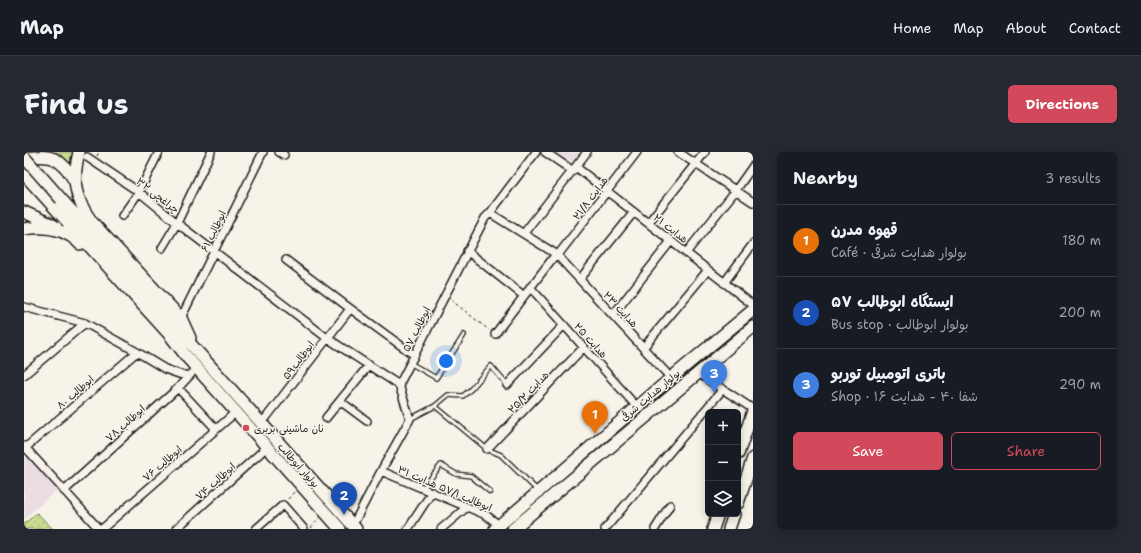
<!DOCTYPE html>
<html lang="en">
<head>
<meta charset="utf-8">
<style>
	:root { --surface:#171b24; --page:#242831; --text:#f1f3f6; --muted:#9ea1a6; --line:#363941; --accent:#d1495b }
	body { margin:0; font-family:"Shantell Sans","Playpen Sans Arabic",sans-serif; background:var(--page); color:var(--text) }
	.controls { position:absolute; right:12px; bottom:12px; display:grid; overflow:hidden; border-radius:6px; box-shadow:0 2px 10px #0003 }
	.controls button { width:36px; height:36px; display:grid; place-items:center; padding:0; border:0; border-bottom:1px solid var(--line); background:var(--surface); color:var(--text); font:20px sans-serif }
	.you { position:absolute; left:422px; top:209px; width:14px; height:14px; margin:-10px; border:3px solid #fff; border-radius:50%; background:#1a73e8; box-shadow:0 0 0 6px #1a73e833 }
	.badge { display:grid; place-items:center; width:26px; height:26px; border-radius:50%; background:var(--accent); color:#fff; font-size:13px; font-weight:700 }
	.pin { position:absolute; translate:-50% -33px; filter:drop-shadow(0 1px 2px #0008) }
	.pin::after { content:''; position:absolute; top:21px; width:14px; height:12px; background:inherit; clip-path:polygon(0 0,100% 0,50% 100%) }
	.list { margin:0; padding:0; list-style:none }
	h2 { display:flex; justify-content:space-between; align-items:center; height:52px; margin:0; padding:0 16px; font-size:17px }
	h2 small { font-size:13px; font-weight:400; color:var(--muted) }
	.list li { display:grid; grid-template-columns:26px 1fr auto; gap:12px; align-items:center; box-sizing:border-box; height:72px; padding:0 16px; border-top:1px solid var(--line) }
	.list b { display:block; font-size:15px; white-space:nowrap }
	.list p { margin:0; font-size:13px; white-space:nowrap; color:var(--muted) }
	.list em { font-size:13px; font-style:normal; color:var(--muted) }
	.actions { display:flex; gap:8px; padding:12px 16px }
	.actions a { flex:1; padding:9px 0; border:1px solid var(--accent); border-radius:6px; text-align:center; font-size:14px; color:var(--accent) }
	.actions .main { background:var(--accent); color:#fff }
	.icon { flex:none; width:22px; height:22px; fill:none; stroke:currentColor; stroke-width:2; stroke-linecap:round; stroke-linejoin:round }
	.map { position:relative; flex:none; width:729px; height:377px; overflow:hidden; border-radius:6px }
	header { display:flex; align-items:center; gap:24px; box-sizing:border-box; height:56px; padding:0 20px; background:var(--surface); border-bottom:1px solid var(--line) }
	header strong { font-size:19px }
	nav { display:flex; gap:22px; margin-inline-start:auto; font-size:14px }
	.intro { display:flex; align-items:center; justify-content:space-between; box-sizing:border-box; height:96px; padding:0 24px }
	h1 { margin:0; font-size:28px }
	.button { padding:10px 18px; border-radius:6px; background:var(--accent); color:#fff; font-size:14px; font-weight:700 }
	main { display:flex; gap:24px; padding:0 24px }
	aside { flex:1; background:var(--surface); border-radius:6px; box-shadow:0 2px 10px #0003 }
	.map>svg:first-child { display:block }
	.built { fill:#ebdee3 }
	.forest { fill:url(#forest-firs); stroke:#727c56 }
	.park { fill:url(#park-dots); stroke:#727c56 }
	.lines { fill:none; stroke-linecap:round; stroke-linejoin:round }
	.lane-casing { stroke:#1c1c1c; stroke-width:6 }
	.street-casing { stroke:#1c1c1c; stroke-width:10 }
	.secondary-casing { stroke:#1c1c1c; stroke-width:14 }
	.path { stroke:#1c1c1c; stroke-width:1; stroke-dasharray:3 3; stroke-linecap:butt }
	.lane { stroke:#f7f3e8; stroke-width:3.5 }
	.street { stroke:#f7f3e8; stroke-width:7 }
	.secondary { stroke:#f7f3e8; stroke-width:11 }
	.secondary-bridge-casing { stroke:#1c1c1c; stroke-width:14; stroke-linecap:butt }
	.secondary-bridge { stroke:#f7f3e8; stroke-width:11 }
	.poi-dot { fill:#d1495b; stroke:#f7f3e8; stroke-width:1.5 }
	.labels { text-anchor:middle; stroke-width:3; stroke-linejoin:round; paint-order:stroke }
	.street-label { font-size:10px; fill:#1c1c1c; stroke:#f7f3e8 }
	.poi-label { font-size:10px; fill:#1c1c1c; stroke:#f7f3e8; text-anchor:start }
</style>
</head>
<body>
<header>
<strong>Map</strong>
<nav><a>Home</a><a>Map</a><a>About</a><a>Contact</a></nav>
</header>
<div class="intro"><h1>Find us</h1><a class="button">Directions</a></div>
<main>
<div class="map">
<svg width="729" height="377" viewBox="0 0 729 377">
	<defs>
		<pattern id="forest-firs" width="22" height="20" patternUnits="userSpaceOnUse"><rect width="22" height="20" fill="#c9dc90"/><path d="M5 1l3.5 6h-7zM16 11l3.5 6h-7z" fill="#acbc7c"/></pattern>
		<pattern id="park-dots" width="8" height="8" patternUnits="userSpaceOnUse"><rect width="8" height="8" fill="#c9dc90"/><path d="M2 2h.1M6 6h.1" fill="none" stroke="#acbc7c" stroke-width="1.8" stroke-linecap="round"/></pattern>
	</defs>
	<rect width="100%" height="100%" fill="#f7f3e8"/>
	<filter id="ink" filterUnits="userSpaceOnUse"><feTurbulence type="fractalNoise" baseFrequency=".025" numOctaves="2"/><feDisplacementMap in="SourceGraphic" scale="8" xChannelSelector="R" yChannelSelector="G"/><feConvolveMatrix kernelMatrix="1 2 1 2 8 2 1 2 1" color-interpolation-filters="sRGB"/></filter>
	<g filter="url(#ink)">
		<path class="built" d="M524 0H560L547 15Z
			M4 303 35 336 10 358 0 368V307Z"/>
		<path class="forest" d="M25 0H50L48 19Z"/>
		<path class="park" d="M13 361 29 377H0V372Z"/>
		<g class="lines">
			<defs>
				<path id="lane" d="M386 211 412 226 440 183
					M411 254 424 243 439 244 447 237 467 214 483 233
					M386 267 411 254 463 297 477 303 513 338
					M399 336 417 313 432 322 447 324 466 340"/>
				<path id="street" d="M255 0 260 3
					M521 0 549 19
					M654 0 729 50
					M63 5 115 40 153 71 303 186 375 233
					M552 15 729 153
					M466 61 532 102 647 226
					M98 64 115 40 135 0
					M624 71 681 0
					M500 81 563 0
					M138 96 153 71 187 0
					M443 99 500 144
					M662 101 712 38 729 14
					M534 103 613 0
					M262 108 324 155 390 203
					M556 127 610 60
					M700 131 729 92
					M506 135 613 255
					M0 155 61 171 113 200 141 217 155 222 165 224
					M589 163 647 89
					M157 166 239 0
					M471 182 532 102
					M619 196 684 118
					M674 221 729 257
					M0 223 61 171
					M483 233 540 173
					M154 236 192 277
					M316 249 343 269
					M302 266 345 213
					M238 271 326 157
					M0 294 75 377
					M0 297 113 200
					M463 297 560 195
					M357 319 462 363 475 373
					M40 339 154 236 167 222
					M329 373 357 319 386 267 375 233 461 66 466 61 512 0
					M78 377 212 260
					M152 377 243 295
					M232 377 259 353 280 377
					M384 377 408 340
					M417 377 443 355
					M581 377 699 237
					M631 377 646 353"/>
				<path id="secondary" d="M55 0C48 30 50 45 68 70L157 166 166 186
					M0 7C26 0 39 7 51 30
					M0 22 145 182 162 204 316 377
					M37 47 332 377
					M0 60 27 72 32 75
					M0 77C20 74 41 76 56 92
					M714 302 729 259
					M714 351 729 306
					M471 377 647 226 729 158
					M489 377 729 175
					M689 377 694 362
					M705 377 710 362"/>
			</defs>
			<use href="#lane" class="lane-casing"/>
			<use href="#street" class="street-casing"/>
			<use href="#secondary" class="secondary-casing"/>
			<path class="path" d="M73 4 75 0
				M427 148 465 178
				M264 347 271 339
				M287 376 295 366"/>
			<use href="#lane" class="lane"/>
			<use href="#street" class="street"/>
			<use href="#secondary" class="secondary"/>
			<defs>
				<path id="secondary-bridge" d="M0 5 37 47"/>
			</defs>
			<use href="#secondary-bridge" class="secondary-bridge-casing"/>
			<use href="#secondary-bridge" class="secondary-bridge"/>
		</g>
	</g>
	<circle class="poi-dot" cx="222" cy="276" r="4"/>
	<g class="labels">
		<g class="street-label">
			<text transform="translate(134 43) rotate(38)" y="4">چراغچی ۳۲</text>
			<text transform="translate(566 46) rotate(-53)" y="4">هدایت ۲۱/۸</text>
			<text transform="translate(647 76) rotate(38)" y="4">هدایت ۲۱</text>
			<text transform="translate(189 79) rotate(-64)" y="4">ابوطالب ۶۱</text>
			<text transform="translate(597 157) rotate(47)" y="4">هدایت ۲۳</text>
			<text transform="translate(392 177) rotate(-63)" y="4">ابوطالب ۵۷</text>
			<text transform="translate(567 188) rotate(48)" y="4">هدایت ۲۵</text>
			<text transform="translate(274 208) rotate(-53)" y="4">ابوطالب۵۹</text>
			<text transform="translate(51 240) rotate(-41)" y="4">ابوطالب ۸۰</text>
			<text transform="translate(504 240) rotate(-46)" y="4">هدایت ۲۵/۲</text>
			<text transform="translate(626 243) rotate(-40)" y="4">بولوار هدایت شرقی</text>
			<text transform="translate(101 271) rotate(-42)" y="4">ابوطالب ۷۸</text>
			<text transform="translate(138 311) rotate(-41)" y="4">ابوطالب ۷۶</text>
			<text transform="translate(275 313) rotate(48)" y="4">بولوار ابوطالب</text>
			<text transform="translate(191 329) rotate(-42)" y="4">ابوطالب ۷۴</text>
			<text transform="translate(421 336) rotate(23)" y="4">ابوطالب ۵۷/۱ هدایت ۳۱</text>
		</g>
		<g class="poi-label">
			<text x="230" y="280">نان ماشینی بربری</text>
		</g>
	</g>
</svg>
<div class="controls">
<button>+</button>
<button>−</button>
<button><svg class="icon" aria-label="layers" viewBox="0 0 24 24"><path d="M12 4l9 5-9 5-9-5zM3 14l9 5 9-5"/></svg></button>
</div>
<div class="you"></div>
<div class="pin badge" style="left:571px;top:282px;background:#e8710a">1</div>
<div class="pin badge" style="left:320px;top:363px;background:#1a4fb4">2</div>
<div class="pin badge" style="left:690px;top:241px;background:#3f7fe0">3</div>
</div>
<aside>
<h2>Nearby<small>3 results</small></h2>
<ul class="list">
<li><span class="badge" style="background:#e8710a">1</span><div><b>قهوه مدرن</b><p>Café · بولوار هدایت شرقی</p></div><em>180 m</em></li>
<li><span class="badge" style="background:#1a4fb4">2</span><div><b>ایستگاه ابوطالب ۵۷</b><p>Bus stop · بولوار ابوطالب</p></div><em>200 m</em></li>
<li><span class="badge" style="background:#3f7fe0">3</span><div><b>باتری اتومبیل توربو</b><p>Shop · شفا ۴۰ - هدایت ۱۶</p></div><em>290 m</em></li>
</ul>
<div class="actions"><a class="main">Save</a><a>Share</a></div>
</aside>
</main>
</body>
</html>
